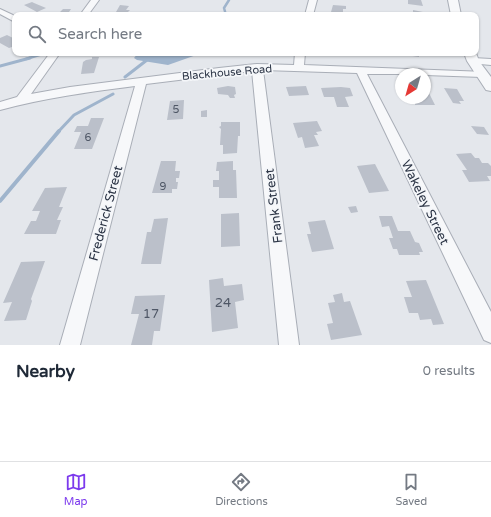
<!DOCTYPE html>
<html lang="en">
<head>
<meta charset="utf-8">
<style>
	:root { --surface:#fff; --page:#f2f2f3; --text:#1f2937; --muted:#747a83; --line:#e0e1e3; --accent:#7c3aed }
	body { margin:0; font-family:"Varela Round",sans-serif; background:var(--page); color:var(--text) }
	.compass { position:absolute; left:395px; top:68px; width:36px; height:36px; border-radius:50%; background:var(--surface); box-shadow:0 1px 3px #0004; rotate:217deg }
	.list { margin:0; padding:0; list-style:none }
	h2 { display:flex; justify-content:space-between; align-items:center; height:52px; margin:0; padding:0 16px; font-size:17px }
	h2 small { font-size:13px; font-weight:400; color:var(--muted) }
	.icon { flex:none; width:22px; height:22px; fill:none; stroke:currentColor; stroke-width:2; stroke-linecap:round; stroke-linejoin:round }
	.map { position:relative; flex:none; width:491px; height:345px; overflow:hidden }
	.search { position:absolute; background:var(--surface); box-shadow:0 1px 3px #0004; left:12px; right:12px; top:12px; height:44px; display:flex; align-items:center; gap:10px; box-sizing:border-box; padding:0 14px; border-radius:8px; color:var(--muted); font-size:15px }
	.sheet { height:116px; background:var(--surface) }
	nav { display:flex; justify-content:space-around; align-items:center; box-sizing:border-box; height:56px; border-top:1px solid var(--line); background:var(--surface); font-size:11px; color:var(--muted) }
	nav a { display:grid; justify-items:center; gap:2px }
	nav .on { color:var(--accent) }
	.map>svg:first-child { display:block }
	.water { fill:#9fb4cc }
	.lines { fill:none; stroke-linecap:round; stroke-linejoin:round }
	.stream-far2 { stroke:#9fb4cc; stroke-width:2.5 }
	.stream-far1 { stroke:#9fb4cc; stroke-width:3 }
	.stream { stroke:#9fb4cc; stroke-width:4 }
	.building { fill:#bbc0ca }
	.minor-casing { stroke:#a9aeb7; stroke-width:2 }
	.tertiary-casing { stroke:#a9aeb7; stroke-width:2 }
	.minor { fill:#f7f8fa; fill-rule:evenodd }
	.tertiary { fill:#f7f8fa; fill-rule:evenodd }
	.labels { text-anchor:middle; stroke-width:3.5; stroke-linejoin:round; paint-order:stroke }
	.far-street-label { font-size:11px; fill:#2b3445; stroke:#f4f6f9 }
	.number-label { font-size:11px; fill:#4f5766 }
	.street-label { font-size:13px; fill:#2b3445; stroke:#f4f6f9 }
	.near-number-label { font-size:13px; fill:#4f5766 }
</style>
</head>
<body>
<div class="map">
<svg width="491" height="345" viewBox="0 0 491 345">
	<rect width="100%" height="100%" fill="#e4e7ec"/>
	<path class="water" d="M138 53H202L168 65 137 60 134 58Z"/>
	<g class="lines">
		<path class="stream-far2" d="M226 15 224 8 229 0
			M26 59 46 53"/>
		<path class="stream-far1" d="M0 66 30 58
			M125 77 147 60
			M58 132 74 115 113 94"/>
		<path class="stream" d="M0 201 59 131"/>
	</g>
	<path class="building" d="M408 0H421L423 6 408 4Z
		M32 2 34 3 46 8 37 12 24 5Z
		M120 5 129 6 126 10H130L128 12H116Z
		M333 5 346 6V9H343V13L350 14V15H334L335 12H331Z
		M63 9H71L67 15H57Z
		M413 10 423 12 425 15H410V13L413 14Z
		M7 35 15 39V46L9 48 0 43V38Z
		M406 53H419V57L406 55Z
		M92 57H99L94 73 81 74 83 62 86 60 92 59Z
		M228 86 235 87 236 94 234 95 235 98H230L228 95 218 94 217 88Z
		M306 86 309 95 289 96 286 87Z
		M341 87 350 88 353 96 345 97 349 107H337L334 97H324L321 88Z
		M444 88 457 89 464 101H459L461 104 453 103Z
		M425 93H429L435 105H415V103H407L405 98H425Z
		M184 100 183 119 167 120 170 101Z
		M207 110V117H201V111Z
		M91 118H104L92 149H74L81 132H74L77 126H88Z
		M317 121 322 131 316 132 318 135H314L319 146 305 148 302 137 298 138 293 123Z
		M221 122H240V136H238L237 153 223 154V145H220L221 129 219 127 221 126Z
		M471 126 484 127 489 135 477 134Z
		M471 153 475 158H479L482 163H488L491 166V176H487L490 181 469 182 462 170H467L456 154Z
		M161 161H176L175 171H180L179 178H176V182H178L177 189H172V193H152Z
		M233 161V170H236L237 198H219V187H213V180H219V171H216L217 162Z
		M375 164 389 191 369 193 357 166Z
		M67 187 59 207H63L57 220H61L56 234H24L31 221H36L40 211H32L45 188Z
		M356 206 358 212 351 213 348 207Z
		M239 213 240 246 221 247V214Z
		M379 216H392L398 231H410L415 242 419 243 423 252H419L420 255H399L397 249H393L389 238H393L389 226 382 227Z
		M168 218 161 264H141L147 232H151L154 219Z
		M325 220 334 249 312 252 307 234H311L308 222Z
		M45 261 31 299 32 301 26 320 4 321 12 302 3 303 21 262Z
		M223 278 224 286 242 284 244 300 235 302 238 328 212 332 209 280Z
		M426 280 444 324 433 325 431 319 420 320 418 313H409L404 297H412L406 281Z
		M342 293 344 302 350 301 362 335 331 340 327 324 333 323 328 303 335 302 333 295Z
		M165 295 160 331H154L152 345H131L139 314H131L135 296Z"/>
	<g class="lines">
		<defs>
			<path id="minor" d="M91 0H99L88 15H80Z
				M309 0H317L313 15H305Z
				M0 9 15 16V22L0 14Z
				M50 53H60L31 94 70 87 219 68 257 64 294 65 295 53H305L304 65 486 72 487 74 482 77 425 75V74H367L491 312V343L484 340 357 73 263 70 299 345H279L252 71 146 84 80 345H60L135 86C89 92 44 98 0 110V102L17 97Z
				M473 58 491 59V65L469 63 468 61Z"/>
			<path id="tertiary" d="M448 0H458L461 15H451Z
				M464 53H476L479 61 491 77V91L486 90 467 61Z"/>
		</defs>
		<use href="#minor" class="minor-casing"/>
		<use href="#tertiary" class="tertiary-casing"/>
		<use href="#minor" class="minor"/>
		<use href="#tertiary" class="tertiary"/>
	</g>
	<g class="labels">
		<g class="far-street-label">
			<text transform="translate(227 72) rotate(-5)" y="4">Blackhouse Road</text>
		</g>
		<g class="number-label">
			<text x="176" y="113">5</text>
			<text x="88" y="141">6</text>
			<text x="163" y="190">9</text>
		</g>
		<g class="street-label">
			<text transform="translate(426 202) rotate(64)" y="5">Wakeley Street</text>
			<text transform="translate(273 206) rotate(-97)" y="5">Frank Street</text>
			<text transform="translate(105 213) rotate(-75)" y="5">Frederick Street</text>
		</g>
		<g class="near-number-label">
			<text x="223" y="307">24</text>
			<text x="151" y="318">17</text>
		</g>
	</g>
</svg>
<svg class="compass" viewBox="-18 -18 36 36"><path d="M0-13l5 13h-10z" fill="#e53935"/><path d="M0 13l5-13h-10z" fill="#747a83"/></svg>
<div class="search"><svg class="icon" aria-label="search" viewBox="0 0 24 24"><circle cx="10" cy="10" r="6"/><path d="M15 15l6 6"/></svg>Search here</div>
</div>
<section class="sheet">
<h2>Nearby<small>0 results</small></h2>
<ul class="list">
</ul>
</section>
<nav>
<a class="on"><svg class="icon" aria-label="map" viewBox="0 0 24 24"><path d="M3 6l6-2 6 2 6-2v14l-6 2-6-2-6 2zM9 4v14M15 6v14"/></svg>Map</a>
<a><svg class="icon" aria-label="directions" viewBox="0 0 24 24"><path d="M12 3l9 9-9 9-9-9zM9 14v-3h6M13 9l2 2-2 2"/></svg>Directions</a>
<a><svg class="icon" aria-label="saved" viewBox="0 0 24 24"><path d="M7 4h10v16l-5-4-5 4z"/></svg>Saved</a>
</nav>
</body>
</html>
